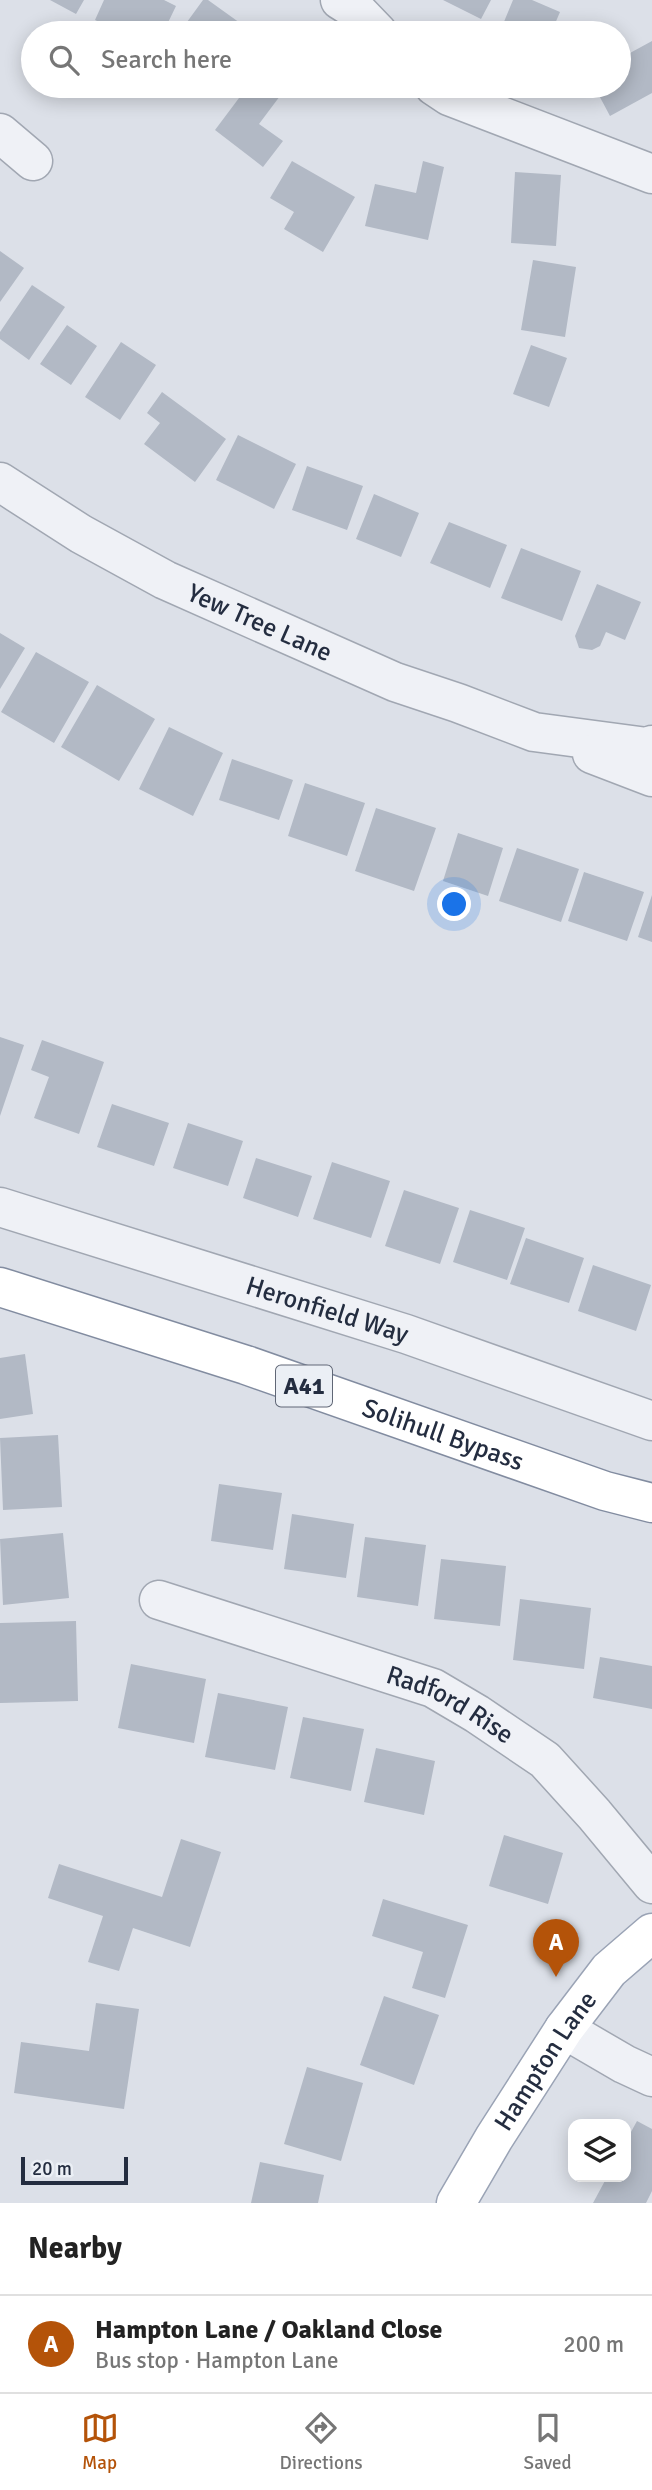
<!DOCTYPE html>
<html lang="en">
<head>
<meta charset="utf-8">
<style>
	:root { --surface:#fff; --page:#f2f2f2; --text:#222; --muted:#767676; --line:#e0e0e0; --accent:#b45309 }
	body { margin:0; font-family:Signika,sans-serif; background:var(--page); color:var(--text) }
	.controls { position:absolute; right:21px; bottom:21px; display:grid; overflow:hidden; border-radius:14px; box-shadow:0 4px 18px #0003 }
	.controls button { width:63px; height:63px; display:grid; place-items:center; padding:0; border:0; border-bottom:2px solid var(--line); background:var(--surface); color:var(--text); font:35px sans-serif }
	.scale { position:absolute; left:21px; bottom:18px; width:107px; box-sizing:border-box; padding-left:7px; border:4px solid #242d40; border-top:0; font-size:19px; line-height:24px; white-space:nowrap; color:#242d40; -webkit-text-stroke:5px #ebeff5; paint-order:stroke }
	.you { position:absolute; left:455px; top:905px; width:24px; height:24px; margin:-18px; border:5px solid #fff; border-radius:50%; background:#1a73e8; box-shadow:0 0 0 10px #1a73e833 }
	.badge { display:grid; place-items:center; width:46px; height:46px; border-radius:50%; background:var(--accent); color:#fff; font-size:23px; font-weight:700 }
	.pin { position:absolute; translate:-50% -58px; filter:drop-shadow(0 2px 4px #0008) }
	.pin::after { content:''; position:absolute; top:37px; width:24px; height:21px; background:inherit; clip-path:polygon(0 0,100% 0,50% 100%) }
	.list { margin:0; padding:0; list-style:none }
	h2 { display:flex; justify-content:space-between; align-items:center; height:91px; margin:0; padding:0 28px; font-size:30px }
	h2 small { font-size:23px; font-weight:400; color:var(--muted) }
	.list li { display:grid; grid-template-columns:46px 1fr auto; gap:21px; align-items:center; box-sizing:border-box; height:98px; padding:0 28px; border-top:2px solid var(--line) }
	.list b { display:block; font-size:26px; white-space:nowrap }
	.list p { margin:0; font-size:23px; white-space:nowrap; color:var(--muted) }
	.list em { font-size:23px; font-style:normal; color:var(--muted) }
	.icon { flex:none; width:38px; height:38px; fill:none; stroke:currentColor; stroke-width:2; stroke-linecap:round; stroke-linejoin:round }
	.map { position:relative; flex:none; width:652px; height:2203px; overflow:hidden }
	.search { position:absolute; background:var(--surface); box-shadow:0 4px 18px #0003; left:21px; right:21px; top:21px; height:77px; display:flex; align-items:center; gap:18px; box-sizing:border-box; padding:0 24px; border-radius:38px; color:var(--muted); font-size:26px }
	.sheet { height:189px; background:var(--surface) }
	nav { display:flex; justify-content:space-around; align-items:center; box-sizing:border-box; height:98px; border-top:2px solid var(--line); background:var(--surface); font-size:19px; color:var(--muted) }
	nav a { display:grid; justify-items:center; gap:4px }
	nav .on { color:var(--accent) }
	.map>svg:first-child { display:block }
	.building { fill:#b2b9c5 }
	.lines { fill:none; stroke-linecap:round; stroke-linejoin:round }
	.minor-casing { stroke:#a1a7b2; stroke-width:41 }
	.major-casing { stroke:#9aa3b5; stroke-width:41 }
	.highway-casing { stroke:#828ca0; stroke-width:41 }
	.minor { stroke:#eff1f6; stroke-width:38 }
	.major { stroke:#fff; stroke-width:38 }
	.highway { stroke:#fff; stroke-width:38 }
	.labels { text-anchor:middle; stroke-width:5; stroke-linejoin:round; paint-order:stroke }
	.shield { fill:#ebeff5; stroke:#606776; stroke-width:2 }
	.shield-label { font-size:24px; font-weight:bold; fill:#242d40 }
	.street-label { font-size:26px; fill:#242d40; stroke:#ebeff5 }
</style>
</head>
<body>
<div class="map">
<svg width="652" height="2203" viewBox="0 0 652 2203">
	<rect width="100%" height="100%" fill="#dce0e8"/>
	<path class="building" d="M50 0H84L76 14Z
		M104 0H164L176 6 163 33H122L95 20Z
		M203 0H208L254 33H179Z
		M443 0H491L481 19Z
		M513 0H532L560 12 551 33H511L501 29Z
		M652 41V93L610 116 594 86H619V59Z
		M248 86H284L286 88 259 124 283 141 263 167 215 130Z
		M292 161 355 197 323 252 284 229 294 212 270 198Z
		M423 161 444 167 428 240 365 226 375 184 416 193Z
		M515 172 561 175 556 246 511 243Z
		M0 251 24 268 0 302Z
		M533 260 576 267 565 337 521 330Z
		M32 285 65 307 29 360 0 339V332Z
		M67 325 97 346 71 385 40 364Z
		M121 342 156 365 120 420 85 397Z
		M531 345 567 358 549 407 513 394Z
		M162 392 226 439 195 482 144 444 160 423 147 413Z
		M238 435 296 464 274 509 216 480Z
		M307 466 363 486 347 530 292 510Z
		M374 494 419 513 401 557 356 539Z
		M449 522 507 545 490 588 430 563Z
		M521 548 581 571 562 621 501 598Z
		M597 584 641 602 625 640 606 632 600 646 592 650 579 648 575 636Z
		M0 633 25 648 0 689Z
		M36 652 89 682 54 743 1 712Z
		M97 685 155 719 119 781 61 747Z
		M169 727 223 753 193 816 139 789Z
		M232 759 293 780 279 820 219 800Z
		M305 783 365 803 347 856 288 836Z
		M376 808 436 828 414 891 355 871Z
		M458 833 503 848 488 896 443 881Z
		M517 848 579 869 561 922 499 901Z
		M584 872 644 892 627 941 568 921Z
		M652 895V942L638 937Z
		M0 1037 24 1045 0 1116Z
		M42 1040 104 1062 79 1134 34 1118 49 1077 31 1070Z
		M112 1104 169 1123 154 1166 97 1147Z
		M188 1123 243 1141 228 1186 173 1168Z
		M256 1158 312 1176 298 1217 243 1198Z
		M332 1162 390 1181 371 1238 313 1219Z
		M404 1190 459 1208 440 1264 385 1246Z
		M470 1210 525 1228 507 1280 453 1262Z
		M526 1238 584 1258 569 1303 510 1284Z
		M593 1265 651 1285 636 1331 578 1311Z
		M25 1354 33 1414 0 1419V1358Z
		M58 1435 62 1507 3 1510 0 1438Z
		M219 1484 282 1493 273 1550 211 1541Z
		M292 1514 354 1524 346 1578 284 1569Z
		M63 1533 69 1598 3 1605 0 1539Z
		M365 1537 426 1545 418 1606 357 1597Z
		M441 1559 506 1566 500 1626 434 1619Z
		M520 1599 591 1608 584 1669 513 1660Z
		M76 1621 78 1701 0 1703V1623Z
		M600 1657 652 1666V1709L593 1698Z
		M131 1664 206 1679 194 1743 118 1728Z
		M218 1693 288 1707 275 1770 205 1757Z
		M303 1717 364 1729 351 1791 290 1778Z
		M376 1748 435 1761 424 1815 364 1802Z
		M504 1835 563 1853 548 1904 489 1886Z
		M181 1839 221 1852 190 1947 133 1928 119 1971 88 1962 103 1916 48 1898 59 1864 162 1897Z
		M383 1899 468 1925 445 1998 412 1988 423 1952 372 1936Z
		M384 1996 439 2015 414 2085 360 2065Z
		M96 2003 139 2009 124 2109 14 2093 21 2042 89 2051Z
		M307 2067 363 2083 341 2161 284 2144Z
		M637 2121 652 2129V2191L646 2203H593L607 2177H626V2141Z
		M260 2162 324 2175 318 2203H251Z"/>
	<g class="lines">
		<defs>
			<g id="minor">
				<path d="M340 0 356 10 378 33"/>
				<path d="M434 86 449 96 652 174"/>
				<path d="M0 133 33 161"/>
				<path id="s1" d="M0 482 81 534 165 580 395 682 458 703 534 732 647 747 652 745"/>
				<path d="M592 754 652 777"/>
				<path id="s2" d="M0 1207 406 1334 652 1421"/>
				<path id="s3" d="M159 1600 433 1688 477 1714 545 1760 594 1814 652 1884"/>
				<path d="M564 2029 624 2064 652 2077"/>
			</g>
			<g id="major">
				<path id="s4" d="M456 2203 494 2138 564 2029 609 1970 652 1933"/>
			</g>
			<g id="highway">
				<path id="s5" d="M0 1287 246 1365 605 1491 652 1503"/>
			</g>
		</defs>
		<use href="#minor" class="minor-casing"/>
		<use href="#major" class="major-casing"/>
		<use href="#highway" class="highway-casing"/>
		<use href="#minor" class="minor"/>
		<use href="#major" class="major"/>
		<use href="#highway" class="highway"/>
	</g>
	<g class="labels">
		<rect class="shield" x="276" y="1365.5" width="56" height="41" rx="5"/>
		<g class="shield-label">
			<text x="304" y="1394">A41</text>
		</g>
		<g class="street-label">
			<text dy="9" stroke="none"><textPath href="#s1" startOffset="296">Yew Tree Lane</textPath></text>
			<text dy="9" stroke="none"><textPath href="#s2" startOffset="343">Heronfield Way</textPath></text>
			<text dy="9" stroke="none"><textPath href="#s5" startOffset="467">Solihull Bypass</textPath></text>
			<text dy="9" stroke="none"><textPath href="#s3" startOffset="310">Radford Rise</textPath></text>
			<text dy="9" stroke="none"><textPath href="#s4" startOffset="168">Hampton Lane</textPath></text>
		</g>
	</g>
</svg>
<div class="controls">
<button><svg class="icon" aria-label="layers" viewBox="0 0 24 24"><path d="M12 4l9 5-9 5-9-5zM3 14l9 5 9-5"/></svg></button>
</div>
<div class="scale">20 m</div>
<div class="you"></div>
<div class="pin badge" style="left:556px;top:1977px">A</div>
<div class="search"><svg class="icon" aria-label="search" viewBox="0 0 24 24"><circle cx="10" cy="10" r="6"/><path d="M15 15l6 6"/></svg>Search here</div>
</div>
<section class="sheet">
<h2>Nearby<small></small></h2>
<ul class="list">
<li><span class="badge">A</span><div><b>Hampton Lane / Oakland Close</b><p>Bus stop · Hampton Lane</p></div><em>200 m</em></li>
</ul>
</section>
<nav>
<a class="on"><svg class="icon" aria-label="map" viewBox="0 0 24 24"><path d="M3 6l6-2 6 2 6-2v14l-6 2-6-2-6 2zM9 4v14M15 6v14"/></svg>Map</a>
<a><svg class="icon" aria-label="directions" viewBox="0 0 24 24"><path d="M12 3l9 9-9 9-9-9zM9 14v-3h6M13 9l2 2-2 2"/></svg>Directions</a>
<a><svg class="icon" aria-label="saved" viewBox="0 0 24 24"><path d="M7 4h10v16l-5-4-5 4z"/></svg>Saved</a>
</nav>
</body>
</html>
